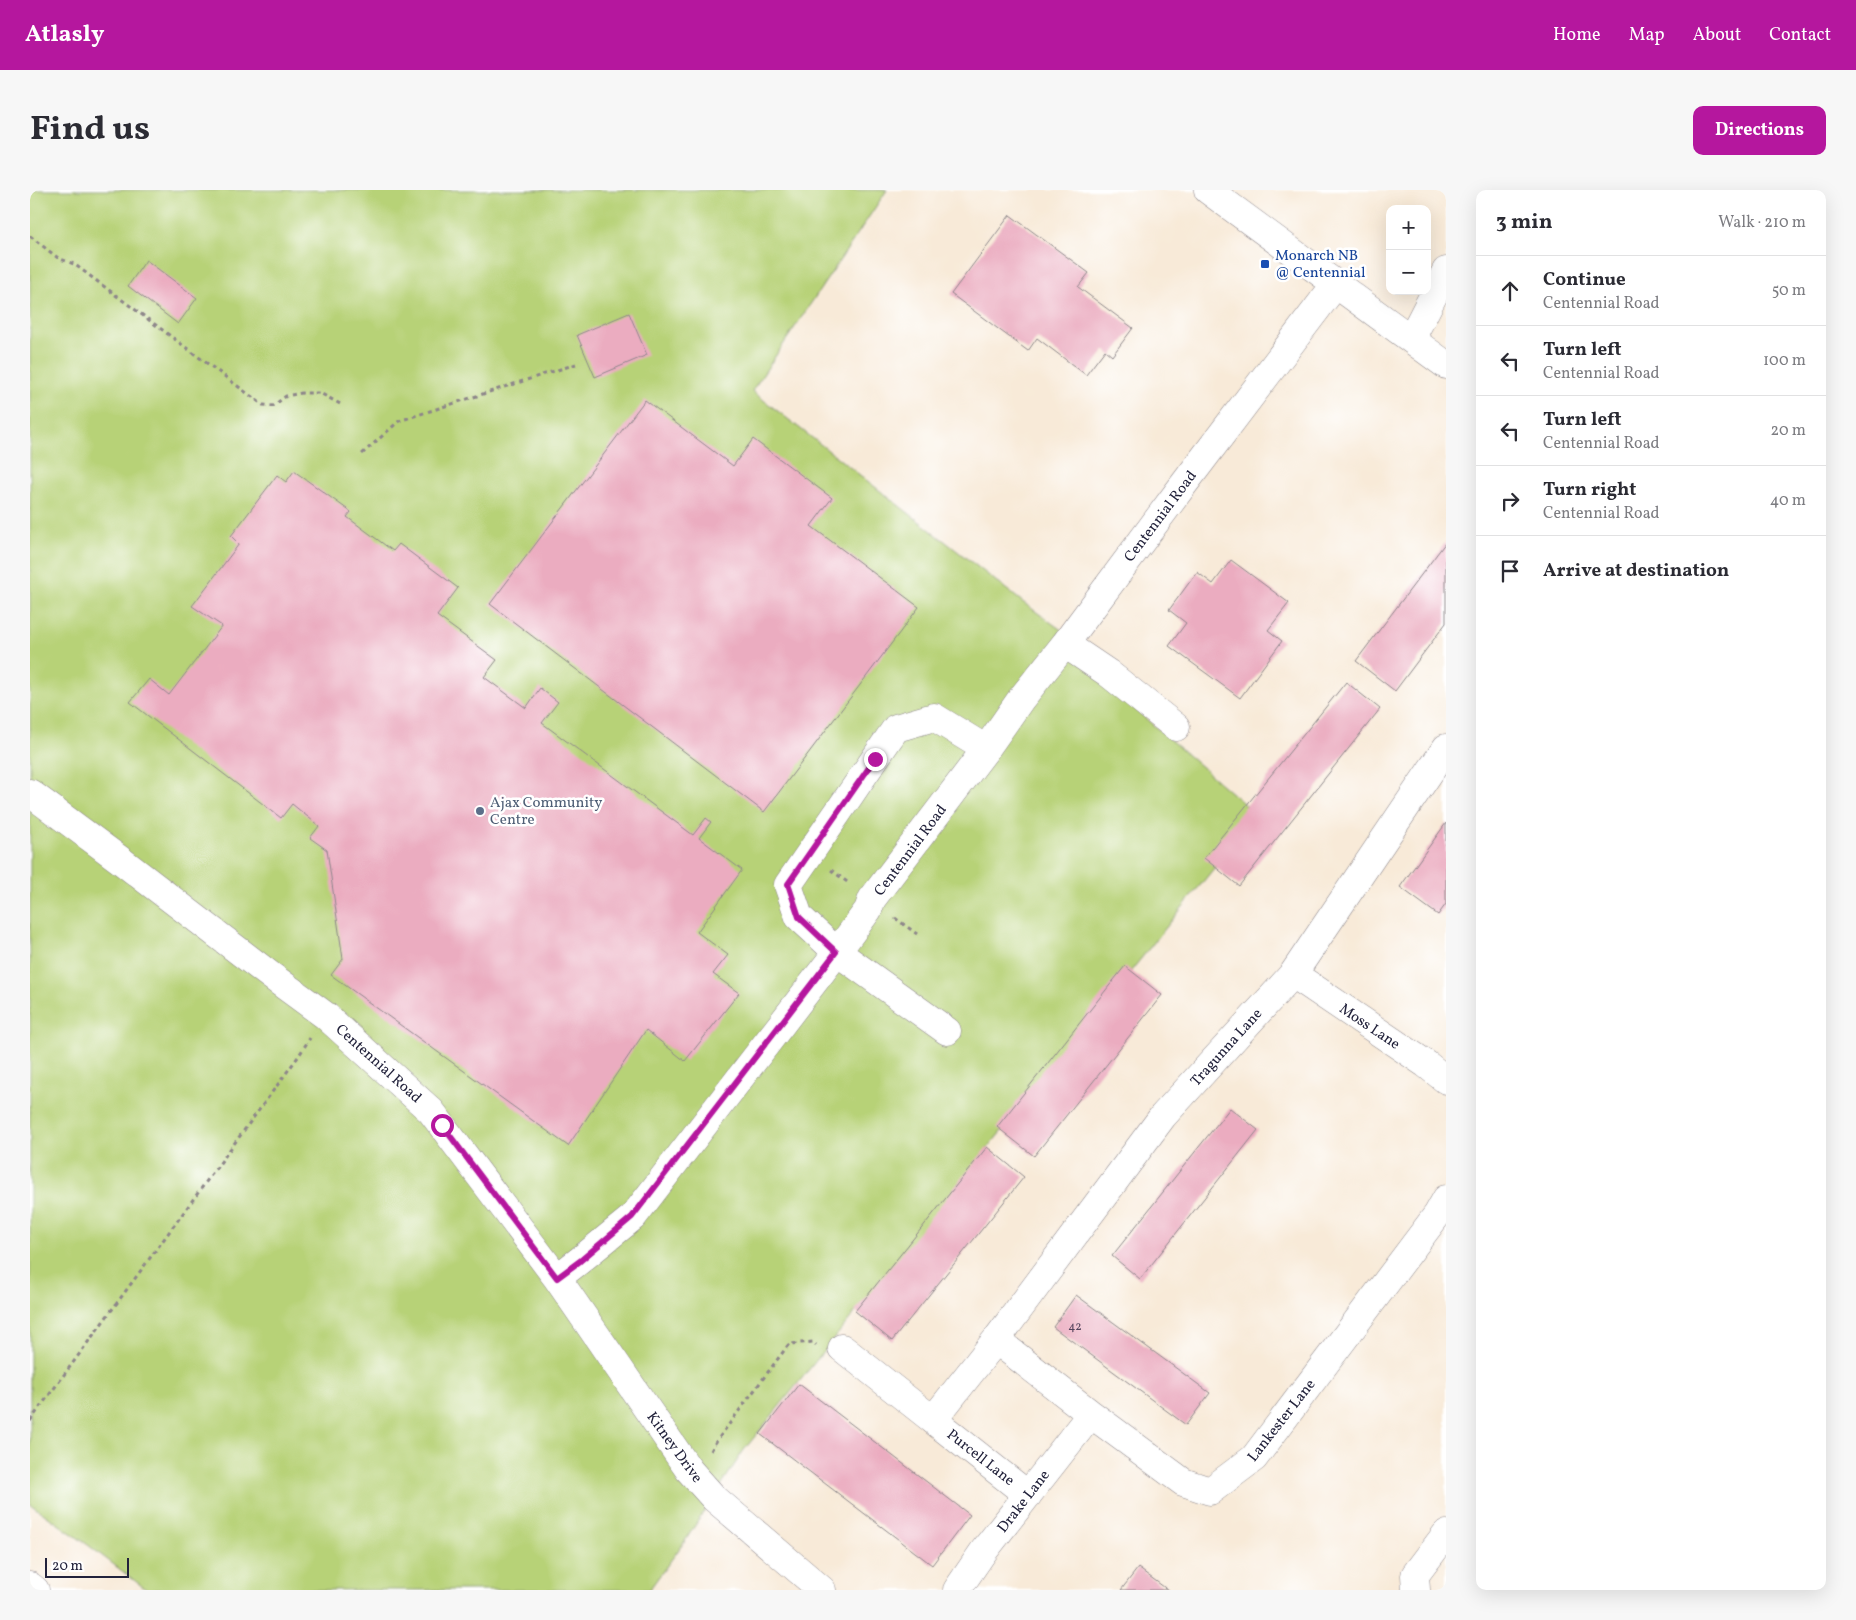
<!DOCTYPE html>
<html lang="en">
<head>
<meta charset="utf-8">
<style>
	:root { --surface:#fff; --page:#f7f7f7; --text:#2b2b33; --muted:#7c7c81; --line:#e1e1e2; --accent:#b5179e }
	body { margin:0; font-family:Vollkorn,serif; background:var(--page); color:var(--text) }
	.controls { position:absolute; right:15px; top:15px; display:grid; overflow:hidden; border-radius:10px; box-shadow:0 5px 20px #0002 }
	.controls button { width:45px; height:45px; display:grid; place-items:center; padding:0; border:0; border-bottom:1px solid var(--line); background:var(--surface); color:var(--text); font:25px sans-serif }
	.scale { position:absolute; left:15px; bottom:12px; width:84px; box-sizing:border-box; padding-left:5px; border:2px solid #22223b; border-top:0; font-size:14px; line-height:18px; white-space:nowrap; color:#22223b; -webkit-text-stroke:4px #fff; paint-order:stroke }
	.stop { position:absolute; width:15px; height:15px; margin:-11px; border:4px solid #b5179e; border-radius:50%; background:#fff }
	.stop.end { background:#b5179e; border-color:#fff; box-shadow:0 1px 5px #0008 }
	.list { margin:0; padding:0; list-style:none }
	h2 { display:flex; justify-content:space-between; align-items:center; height:65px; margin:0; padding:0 20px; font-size:21px }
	h2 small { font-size:16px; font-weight:400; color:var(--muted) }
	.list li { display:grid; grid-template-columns:32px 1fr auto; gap:15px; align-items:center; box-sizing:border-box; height:70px; padding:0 20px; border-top:1px solid var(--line) }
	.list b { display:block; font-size:19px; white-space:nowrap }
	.list p { margin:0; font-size:16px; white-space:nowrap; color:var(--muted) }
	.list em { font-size:16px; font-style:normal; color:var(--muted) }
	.icon { flex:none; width:28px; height:28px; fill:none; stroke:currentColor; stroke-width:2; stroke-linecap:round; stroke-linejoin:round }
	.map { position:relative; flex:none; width:1416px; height:1400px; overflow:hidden; border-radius:10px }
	header { display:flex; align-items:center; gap:30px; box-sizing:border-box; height:70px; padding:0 25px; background:var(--accent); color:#fff }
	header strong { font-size:24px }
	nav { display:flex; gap:28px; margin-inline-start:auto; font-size:18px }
	.intro { display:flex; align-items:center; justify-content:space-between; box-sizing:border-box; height:120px; padding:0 30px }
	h1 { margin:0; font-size:35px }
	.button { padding:12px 22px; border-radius:10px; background:var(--accent); color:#fff; font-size:18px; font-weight:700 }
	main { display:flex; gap:30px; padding:0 30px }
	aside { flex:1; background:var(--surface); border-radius:10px; box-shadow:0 5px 20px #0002 }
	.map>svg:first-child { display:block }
	.green { fill:#b7d277; stroke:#6c7a59 }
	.building { fill:#ebacc0 }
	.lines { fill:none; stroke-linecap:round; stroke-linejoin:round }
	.minor-casing { stroke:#8d868a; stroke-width:29 }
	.major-casing { stroke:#8d868a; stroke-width:29 }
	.path { stroke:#8d868a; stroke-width:3; stroke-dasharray:4 4; stroke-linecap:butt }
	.minor { stroke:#fff; stroke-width:28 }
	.major { stroke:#fff; stroke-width:28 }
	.route { stroke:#b5179e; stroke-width:6 }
	.transit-dot { fill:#1a4fb4; stroke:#fff; stroke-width:2 }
	.service-dot { fill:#5c6f8a; stroke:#fff; stroke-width:2 }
	.labels { text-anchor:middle; stroke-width:5; stroke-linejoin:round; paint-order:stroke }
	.number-label { font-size:12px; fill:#54445c }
	.transit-label { font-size:15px; fill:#164399; stroke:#fff; text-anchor:start }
	.street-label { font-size:15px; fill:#22223b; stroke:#fff }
	.service-label { font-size:15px; fill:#4e5e75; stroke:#fff; text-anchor:start }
</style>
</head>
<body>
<header>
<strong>Atlasly</strong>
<nav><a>Home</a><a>Map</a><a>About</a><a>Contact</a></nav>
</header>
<div class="intro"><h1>Find us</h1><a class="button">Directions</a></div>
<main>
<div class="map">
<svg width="1416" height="1400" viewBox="0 0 1416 1400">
	<rect width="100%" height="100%" fill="#fff"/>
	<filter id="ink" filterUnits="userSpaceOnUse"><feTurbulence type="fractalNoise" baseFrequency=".02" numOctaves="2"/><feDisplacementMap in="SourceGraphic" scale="10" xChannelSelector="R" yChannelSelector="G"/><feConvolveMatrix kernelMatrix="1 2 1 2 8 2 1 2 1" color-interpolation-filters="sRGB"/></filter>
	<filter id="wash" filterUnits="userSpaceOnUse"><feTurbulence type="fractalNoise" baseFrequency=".0096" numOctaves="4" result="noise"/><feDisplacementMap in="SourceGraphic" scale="20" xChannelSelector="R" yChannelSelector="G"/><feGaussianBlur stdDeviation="1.12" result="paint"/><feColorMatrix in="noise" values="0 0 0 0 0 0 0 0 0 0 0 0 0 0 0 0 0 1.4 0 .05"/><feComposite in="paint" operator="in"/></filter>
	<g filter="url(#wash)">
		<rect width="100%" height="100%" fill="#f8ead8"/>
		<path class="green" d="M0 0H857L722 201 994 413 1062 462 1054 475 1227 625 714 1260 655 1351 619 1400H117L58 1355 0 1314Z"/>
		<g id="blocks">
			<path class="building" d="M980 25 1059 83 1048 97 1103 138 1082 166 1075 160 1056 185 1007 148 998 161 921 104Z
				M116 70 167 108 148 134 98 96Z
				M599 123 617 165 565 187 547 145Z
				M615 210 703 276 723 249 802 308 781 336 889 417 734 622 460 414Z
				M264 281 321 322 317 327 363 361 369 354 428 398 407 426 467 470 454 487 496 518 510 498 528 512 512 533 663 645 676 628 681 632 669 648 712 680 667 742 698 765 683 784 709 803 655 871 616 840 538 956 301 785 313 769 297 660 280 648 289 636 262 614 251 628 100 512 119 489 139 505 192 436 162 416 209 354 201 346 247 285 256 292Z
				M1416 352V433L1365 501 1326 471Z
				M1201 370 1259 413 1238 440 1252 451 1210 508 1139 456 1156 433 1139 420 1167 382 1183 394Z
				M1316 492 1350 519 1209 696 1174 668Z
				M1416 633V714L1408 725 1370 697Z
				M1095 776 1132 805 1004 966 967 937Z
				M1200 918 1228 940 1110 1089 1082 1066Z
				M957 957 994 987 862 1151 825 1121Z
				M1046 1105 1180 1203 1156 1235 1023 1137Z
				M769 1194 940 1325 902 1375 730 1244Z
				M1108 1378 1138 1400H1091Z"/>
		</g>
	</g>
	<g filter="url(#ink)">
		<use href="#blocks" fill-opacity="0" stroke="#8d868a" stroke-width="1"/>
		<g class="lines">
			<defs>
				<path id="minor" d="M1178 0 1416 175
					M1381 149 1416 81
					M1035 454 1078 483 1146 537
					M0 603 89 669 240 785 296 826 401 921 527 1088 659 1280 684 1308 792 1400
					M1263 784 1396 874 1416 890
					M917 841 807 762 769 727 758 695 866 538 904 527 956 559
					M527 1088 549 1071 603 1027 807 762 838 720 842 709 956 559 991 509 1035 454 1154 294 1305 95
					M966 1150 1061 1224 1153 1292 1180 1301 1224 1268 1407 1025 1416 1009
					M812 1158 903 1230
					M998 1305 903 1230 966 1150 1133 926 1263 784 1416 558
					M927 1400 953 1362 1061 1224
					M1386 1400 1385 1385 1416 1344"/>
				<path id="major" d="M0 1396 5 1400"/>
			</defs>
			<use href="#minor" class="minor-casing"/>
			<use href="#major" class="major-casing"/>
			<path class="path" d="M0 46 28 68 44 74 233 215 243 216 256 206 272 203H290L312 215
				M332 264 369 231 546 174
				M801 680 820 694
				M865 728 887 744
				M0 1231 268 867 280 848
				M681 1261 685 1253 759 1154 783 1152 786 1155"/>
			<use href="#minor" class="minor"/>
			<use href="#major" class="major"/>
		</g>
	</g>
	<g class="lines" filter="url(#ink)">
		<path class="route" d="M412 935 527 1088 550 1071 602 1027 806 762 769 727 758 694 845 569"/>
	</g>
	<rect class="transit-dot" x="1230" y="69" width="10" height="10" rx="2.5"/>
	<circle class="service-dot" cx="450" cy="621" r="5"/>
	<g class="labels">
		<g class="number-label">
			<text x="1045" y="1140">42</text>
		</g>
		<g class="transit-label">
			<text x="1245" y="70">Monarch NB<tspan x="1245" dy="17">@ Centennial</tspan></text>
		</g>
		<g class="street-label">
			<text transform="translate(1130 326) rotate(-53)" y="5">Centennial Road</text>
			<text transform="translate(880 660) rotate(-53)" y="5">Centennial Road</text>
			<text transform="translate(1340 836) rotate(34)" y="5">Moss Lane</text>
			<text transform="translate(1196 857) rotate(-48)" y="5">Tragunna Lane</text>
			<text transform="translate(349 873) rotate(42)" y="5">Centennial Road</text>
			<text transform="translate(1251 1230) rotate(-52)" y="5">Lankester Lane</text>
			<text transform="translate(645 1257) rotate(54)" y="5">Kitney Drive</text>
			<text transform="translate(951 1267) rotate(38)" y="5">Purcell Lane</text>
			<text transform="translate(993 1311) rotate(-52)" y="5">Drake Lane</text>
		</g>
		<g class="service-label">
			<text x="460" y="617">Ajax Community<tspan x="460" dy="17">Centre</tspan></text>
		</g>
	</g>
</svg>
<div class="controls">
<button>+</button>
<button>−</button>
</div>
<div class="scale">20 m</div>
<div class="stop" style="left:412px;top:935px"></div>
<div class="stop end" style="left:845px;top:569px"></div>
</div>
<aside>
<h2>3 min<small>Walk · 210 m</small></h2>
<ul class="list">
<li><svg class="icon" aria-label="ahead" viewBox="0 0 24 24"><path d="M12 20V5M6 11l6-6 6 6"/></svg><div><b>Continue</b><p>Centennial Road</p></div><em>50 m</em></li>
<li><svg class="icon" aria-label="left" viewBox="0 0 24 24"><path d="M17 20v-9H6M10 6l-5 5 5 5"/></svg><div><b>Turn left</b><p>Centennial Road</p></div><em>100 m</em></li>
<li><svg class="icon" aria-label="left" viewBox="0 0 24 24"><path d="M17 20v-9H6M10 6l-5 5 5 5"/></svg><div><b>Turn left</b><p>Centennial Road</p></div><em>20 m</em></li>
<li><svg class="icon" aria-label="right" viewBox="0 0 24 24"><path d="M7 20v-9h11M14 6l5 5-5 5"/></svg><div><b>Turn right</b><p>Centennial Road</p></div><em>40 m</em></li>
<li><svg class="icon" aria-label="arrive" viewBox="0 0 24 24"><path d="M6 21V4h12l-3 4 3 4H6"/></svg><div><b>Arrive at destination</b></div></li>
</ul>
</aside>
</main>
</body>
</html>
